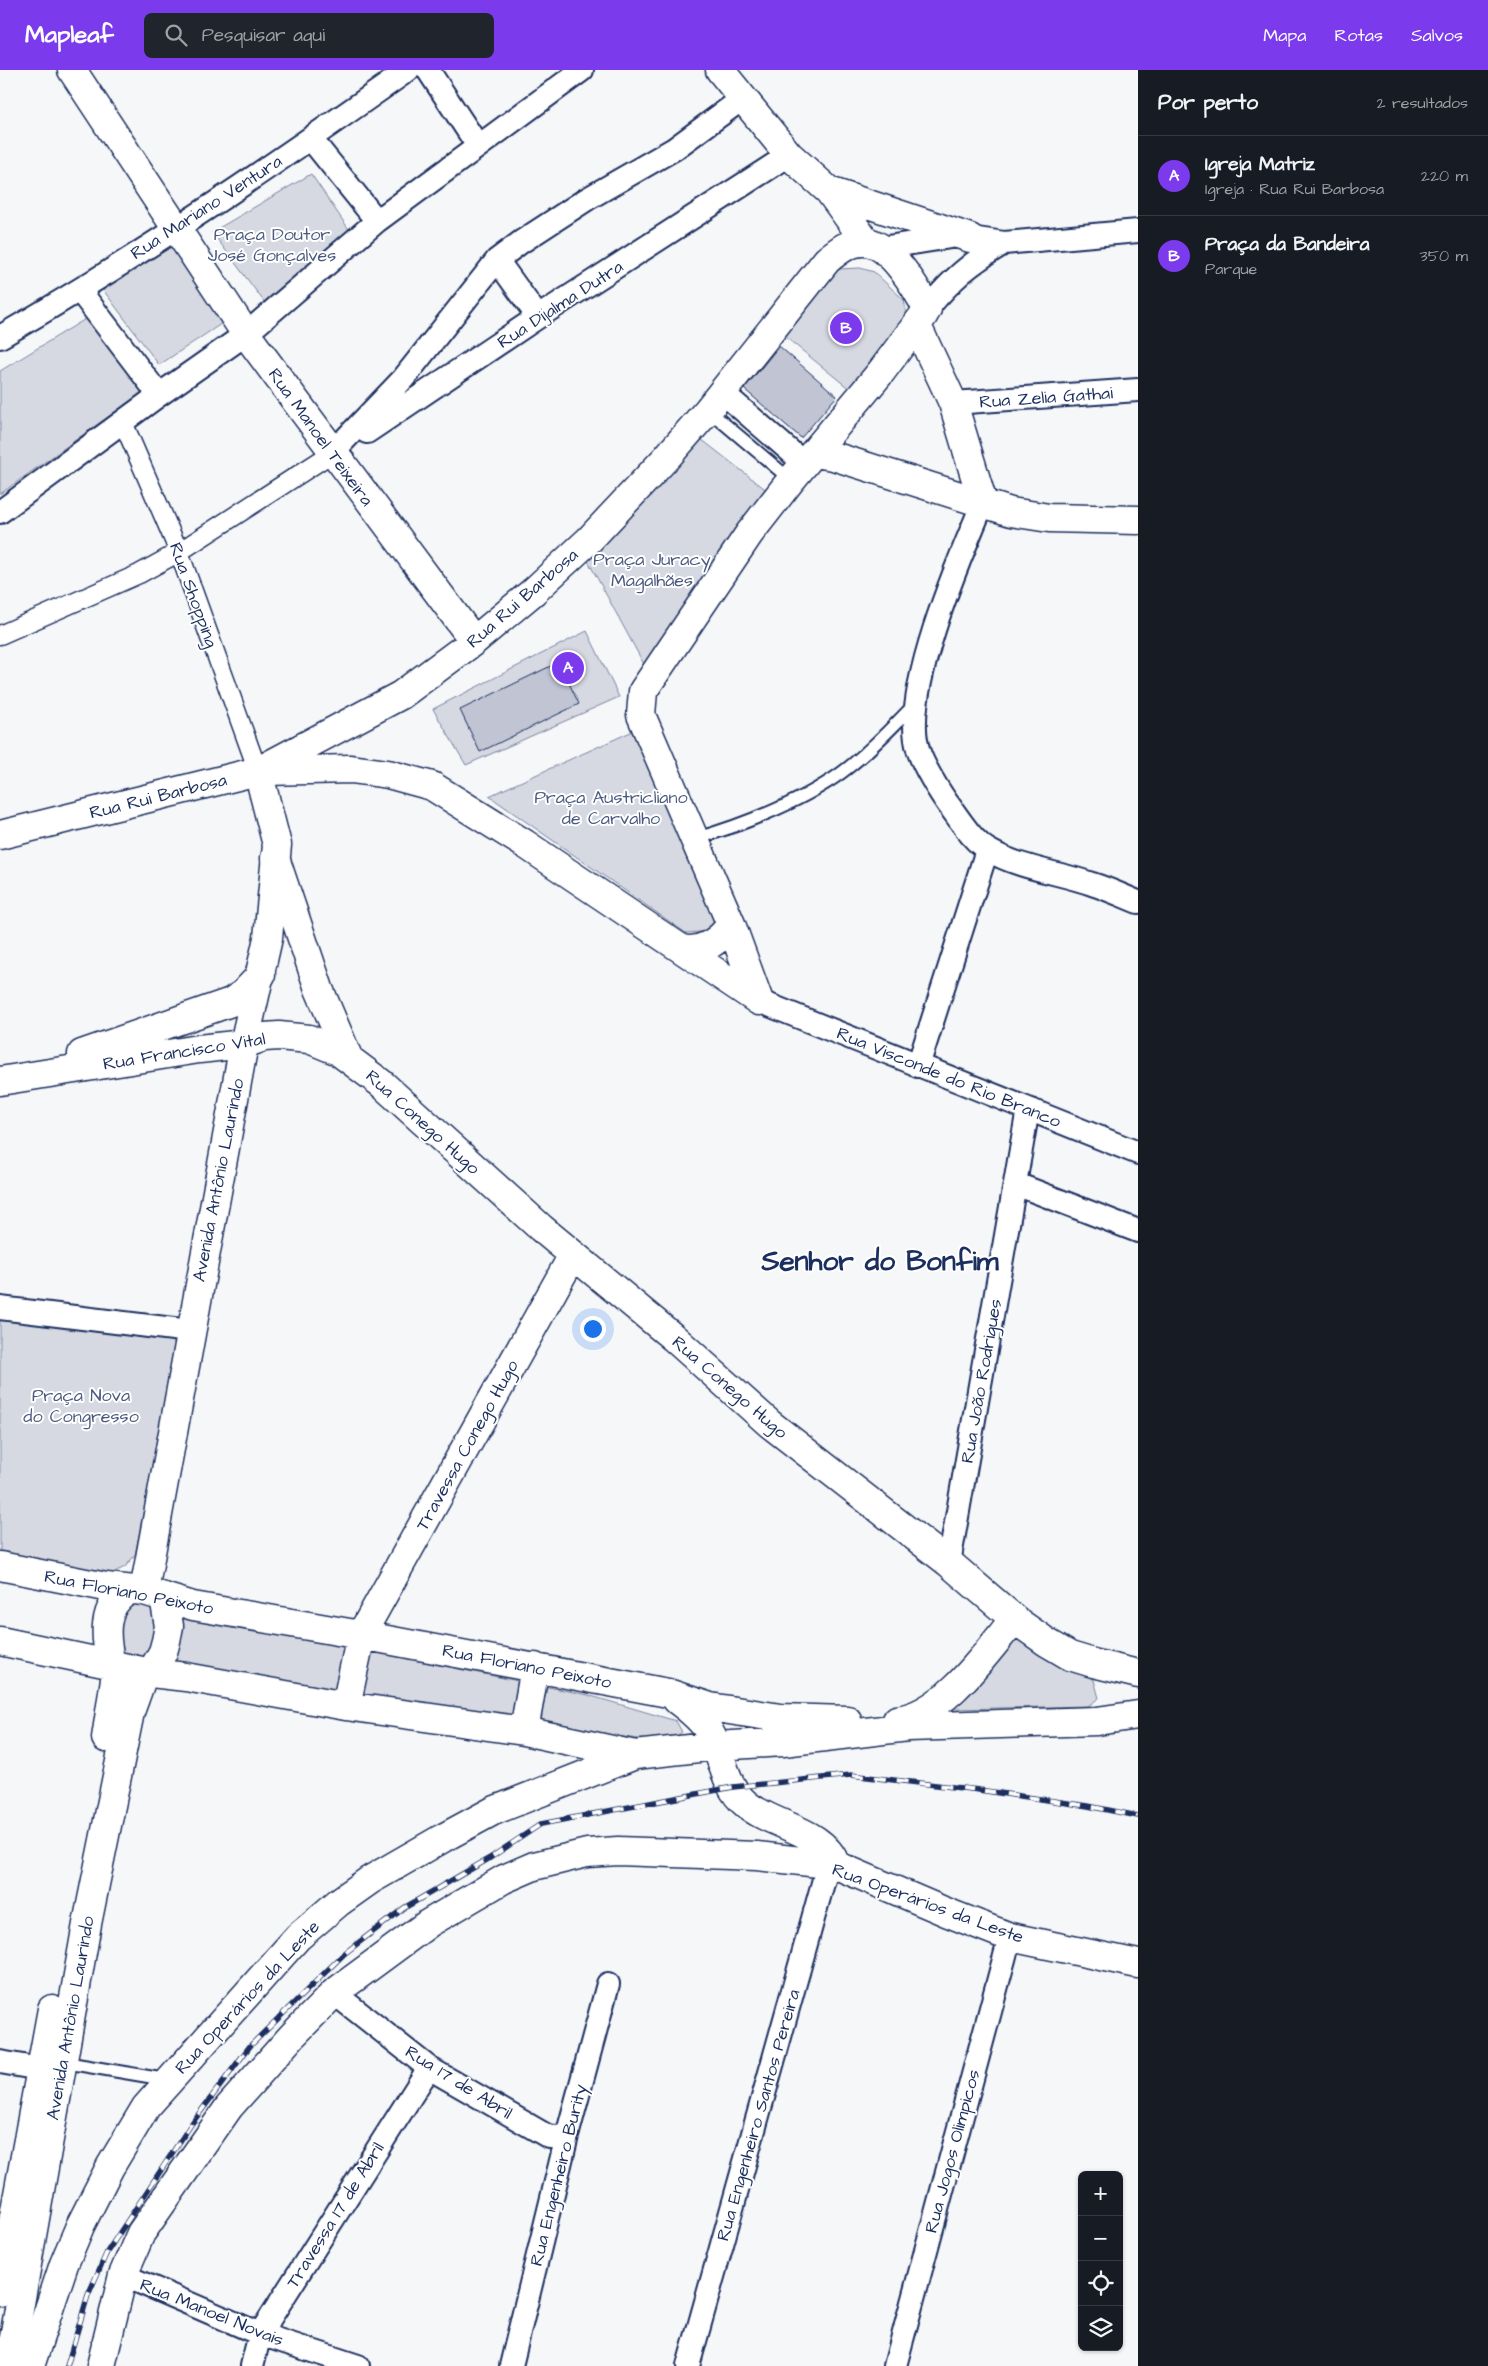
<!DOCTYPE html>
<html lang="pt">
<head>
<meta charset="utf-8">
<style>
	:root { --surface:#171b24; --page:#20242c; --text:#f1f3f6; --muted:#9ea1a6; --line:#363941; --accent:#7c3aed }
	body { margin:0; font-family:"Architects Daughter",sans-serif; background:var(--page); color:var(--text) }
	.controls { position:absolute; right:15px; bottom:15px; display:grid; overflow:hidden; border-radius:8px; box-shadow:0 1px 4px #0004 }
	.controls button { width:45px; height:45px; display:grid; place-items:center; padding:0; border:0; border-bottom:1px solid var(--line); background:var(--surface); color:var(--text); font:25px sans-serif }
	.you { position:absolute; left:592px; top:1258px; width:18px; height:18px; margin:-12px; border:4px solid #fff; border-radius:50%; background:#1a73e8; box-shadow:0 0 0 8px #1a73e833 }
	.badge { display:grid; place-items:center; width:32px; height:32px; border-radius:50%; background:var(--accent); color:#fff; font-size:16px; font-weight:700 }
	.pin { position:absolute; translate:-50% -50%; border:2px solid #fff; box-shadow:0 1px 5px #0006 }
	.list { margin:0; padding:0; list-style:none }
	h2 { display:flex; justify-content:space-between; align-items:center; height:65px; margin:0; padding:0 20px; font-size:21px }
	h2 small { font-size:16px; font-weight:400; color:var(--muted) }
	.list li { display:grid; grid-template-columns:32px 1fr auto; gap:15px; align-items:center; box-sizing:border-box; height:80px; padding:0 20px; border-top:1px solid var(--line) }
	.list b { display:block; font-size:19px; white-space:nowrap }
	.list p { margin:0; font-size:16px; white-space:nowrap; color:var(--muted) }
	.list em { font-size:16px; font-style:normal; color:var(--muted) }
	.icon { flex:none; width:28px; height:28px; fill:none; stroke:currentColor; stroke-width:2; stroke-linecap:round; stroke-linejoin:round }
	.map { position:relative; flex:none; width:1138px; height:2296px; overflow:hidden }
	header { display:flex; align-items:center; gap:30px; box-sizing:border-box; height:70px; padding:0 25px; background:var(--accent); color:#fff }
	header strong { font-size:24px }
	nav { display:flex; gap:28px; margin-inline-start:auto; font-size:18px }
	.search { width:350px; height:45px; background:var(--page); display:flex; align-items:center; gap:12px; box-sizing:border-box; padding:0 18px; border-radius:8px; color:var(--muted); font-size:19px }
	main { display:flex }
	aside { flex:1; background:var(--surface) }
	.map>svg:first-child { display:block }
	.green { fill:#d6d9e2; stroke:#7884a0 }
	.building { fill:#c0c4d3; stroke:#1b2f5e }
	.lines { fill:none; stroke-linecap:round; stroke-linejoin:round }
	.service-casing { stroke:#1b2f5e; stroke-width:15 }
	.pedestrian-casing { stroke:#1b2f5e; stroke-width:21 }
	.minor-casing { stroke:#1b2f5e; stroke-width:26 }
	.tertiary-casing { stroke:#1b2f5e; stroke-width:31 }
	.secondary-casing { stroke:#1b2f5e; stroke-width:31 }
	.service { stroke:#fff; stroke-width:11 }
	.pedestrian { stroke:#fff; stroke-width:18 }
	.minor { stroke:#fff; stroke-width:22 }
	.tertiary { stroke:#fff; stroke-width:28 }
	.secondary { stroke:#fff; stroke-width:28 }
	.rail-casing { stroke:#1b2f5e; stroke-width:5.5 }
	.rail { stroke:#fff; stroke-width:4; stroke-dasharray:11; stroke-linecap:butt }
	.labels { text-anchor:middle; stroke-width:4; stroke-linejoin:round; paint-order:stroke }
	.street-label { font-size:18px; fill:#1b2f5e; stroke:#fff }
	.park-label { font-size:18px; fill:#4a5a7f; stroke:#fff }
	.town-label { font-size:28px; font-weight:bold; fill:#1b2f5e; stroke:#fff }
</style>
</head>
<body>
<header>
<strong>Mapleaf</strong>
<div class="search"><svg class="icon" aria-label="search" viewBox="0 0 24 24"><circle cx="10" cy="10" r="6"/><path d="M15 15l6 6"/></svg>Pesquisar aqui</div>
<nav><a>Mapa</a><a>Rotas</a><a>Salvos</a></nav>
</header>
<main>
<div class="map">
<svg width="1138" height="2296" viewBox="0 0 1138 2296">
	<rect width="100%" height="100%" fill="#f6f7f9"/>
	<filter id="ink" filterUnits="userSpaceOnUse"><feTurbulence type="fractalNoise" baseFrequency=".02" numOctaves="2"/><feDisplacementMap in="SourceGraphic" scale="10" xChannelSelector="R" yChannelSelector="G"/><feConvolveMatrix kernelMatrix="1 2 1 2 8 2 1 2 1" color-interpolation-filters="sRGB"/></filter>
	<g filter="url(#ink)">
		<path class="green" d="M311 104 350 161 265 233 212 162Z
			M175 175 233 246 159 295 101 217Z
			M860 198 874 202 904 230 908 251 852 321 783 265 838 199Z
			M92 245 147 319 0 424V301Z
			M701 369 769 422 647 600 588 491Z
			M587 561 619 627 466 695 433 639Z
			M644 656 722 847 714 861 686 863 489 726Z
			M0 1244 178 1265 135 1485 125 1497 102 1508 0 1488Z
			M125 1532 588 1625 676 1651 682 1662 668 1673 460 1645 117 1589Z
			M1024 1561 1094 1610 1099 1628 1088 1636 952 1639Z"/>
		<path class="building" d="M779 276 837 326 801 368 744 319Z
			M559 592 579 634 480 682 460 640Z"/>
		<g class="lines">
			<defs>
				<path id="service" d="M708 340 791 410
					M694 769C744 755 809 729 849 697 873 678 894 655 915 634
					M62 1992 157 2008 166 2015"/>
				<path id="pedestrian" d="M123 352 179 482 258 701
					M0 565 139 504 179 482 332 383"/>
				<path id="minor" d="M428 0 478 76
					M311 69 377 151
					M881 178 957 166 1004 173 1138 161
					M497 190 538 247
					M80 221 159 325
					M927 239C953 208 969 194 1004 173
					M0 267C141 186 275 94 408 0
					M722 322 805 394
					M953 333 1138 320
					M367 362 538 247 789 85
					M332 383 403 309 497 190 521 172 587 129 674 79 742 29
					M983 433C960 487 901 623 918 679 922 694 941 725 951 738 962 753 973 771 988 780 1021 799 1058 802 1092 814 1108 819 1123 826 1138 832
					M0 442 159 325 246 264 377 151 582 0
					M759 931 1138 1083
					M918 996 987 780
					M1016 1114 1138 1161
					M0 1238 190 1261
					M949 1493 1028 1039
					M334 1923 429 1998 549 2067 567 2066
					M0 1992 40 1999 58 1993
					M123 2205 260 2264 358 2296
					M252 2296 260 2264 429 1998
					M511 2296 567 2066 608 1914
					M688 2296 828 1795
					M895 2296 1010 1867"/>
				<path id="tertiary" d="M72 0 246 264 474 571
					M720 0 789 85 829 121 866 172
					M829 121 970 168
					M917 256 953 333 983 433
					M814 383 833 386 1011 442 1049 448 1138 450
					M258 701 401 625 474 571 534 521 589 470 667 387 708 340 827 190C838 181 850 171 865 172 890 173 917 219 927 239L923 246 881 302 791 410 749 464 643 621 641 645 731 854 759 931
					M265 701 351 699 388 704 432 716 525 774 759 931
					M275 788 319 919 348 987
					M684 880C704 881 720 871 731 854
					M82 984 231 932 243 924 261 905
					M0 1011 199 979 244 974 264 967 279 966 309 969 338 981 382 1014 541 1158 674 1268 770 1354 949 1493 1018 1552 1048 1573 1070 1586 1093 1593 1138 1604
					M164 1527 193 1536 361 1565 668 1623 710 1637 780 1648 847 1650
					M151 1603 186 1607 346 1636 524 1661 635 1685 716 1676 783 1672 908 1657 1097 1651 1138 1645
					M677 1630C689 1639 703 1650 710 1663 723 1686 724 1716 746 1734 773 1757 823 1759 836 1795
					M346 1636 361 1565 573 1185
					M897 1650C943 1645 983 1587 1011 1553L1018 1552
					M524 1661 535 1597
					M30 2296 64 2194 80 2156 110 2097 146 2037 298 1867 339 1832 370 1810 443 1768 493 1741 635 1685
					M101 2296 123 2205 141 2163 229 2037 292 1966 334 1923 429 1853 504 1809 534 1796 587 1783 618 1781 757 1786 836 1795 946 1842 1010 1867 1138 1894"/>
				<path id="secondary" d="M0 765 258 701 277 775 268 868 244 974 144 1521
					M0 1496 106 1517 144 1521 164 1527 169 1556 166 1571 163 1582 151 1603 0 1571
					M111 1594C105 1569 101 1536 128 1521
					M106 1668 117 1596
					M0 2222 52 1939
					M9 2296 87 1854 130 1642 144 1603"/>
			</defs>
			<use href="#service" class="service-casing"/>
			<use href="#pedestrian" class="pedestrian-casing"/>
			<use href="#minor" class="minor-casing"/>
			<use href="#tertiary" class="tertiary-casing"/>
			<use href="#secondary" class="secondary-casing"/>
			<use href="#service" class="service"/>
			<use href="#pedestrian" class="pedestrian"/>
			<use href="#minor" class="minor"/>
			<use href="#tertiary" class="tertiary"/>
			<use href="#secondary" class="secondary"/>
			<defs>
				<path id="rail" d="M67 2296 88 2225 107 2182 192 2053 250 1976 345 1883 404 1838 490 1788 541 1754 733 1717 851 1705 979 1720 1088 1736 1138 1746"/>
			</defs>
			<use href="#rail" class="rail-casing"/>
			<use href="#rail" class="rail"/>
		</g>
	</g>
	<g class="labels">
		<g class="street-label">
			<text transform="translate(206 137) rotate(-33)" y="6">Rua Mariano Ventura</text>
			<text transform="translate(560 234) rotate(-33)" y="6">Rua Dijalma Dutra</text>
			<text transform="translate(1046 327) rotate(-4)" y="6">Rua Zelia Gathai</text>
			<text transform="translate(321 367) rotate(54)" y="6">Rua Manoel Teixeira</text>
			<text transform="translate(194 525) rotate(70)" y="6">Rua Shopping</text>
			<text transform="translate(522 528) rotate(-41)" y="6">Rua Rui Barbosa</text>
			<text transform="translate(158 726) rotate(-14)" y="6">Rua Rui Barbosa</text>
			<text transform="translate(184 981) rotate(-9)" y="6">Rua Francisco Vital</text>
			<text transform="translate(949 1007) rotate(22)" y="6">Rua Visconde do Rio Branco</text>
			<text transform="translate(423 1052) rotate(42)" y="6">Rua Conego Hugo</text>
			<text transform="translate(218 1110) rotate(-79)" y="6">Avenida Antônio Laurindo</text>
			<text transform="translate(981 1311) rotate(-80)" y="6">Rua João Rodrigues</text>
			<text transform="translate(730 1317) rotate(41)" y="6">Rua Conego Hugo</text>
			<text transform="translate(467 1375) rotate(-61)" y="6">Travessa Conego Hugo</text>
			<text transform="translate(129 1522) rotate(11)" y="6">Rua Floriano Peixoto</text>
			<text transform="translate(527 1596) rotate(11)" y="6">Rua Floriano Peixoto</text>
			<text transform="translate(928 1833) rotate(20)" y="6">Rua Operários da Leste</text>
			<text transform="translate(247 1927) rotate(-47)" y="6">Rua Operários da Leste</text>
			<text transform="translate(70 1948) rotate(-80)" y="6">Avenida Antônio Laurindo</text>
			<text transform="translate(459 2012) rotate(32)" y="6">Rua 17 de Abril</text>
			<text transform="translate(758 2045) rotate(-74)" y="6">Rua Engenheiro Santos Pereira</text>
			<text transform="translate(952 2081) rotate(-75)" y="6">Rua Jogos Olimpicos</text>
			<text transform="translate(558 2105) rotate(-76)" y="6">Rua Engenheiro Burity</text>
			<text transform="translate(335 2145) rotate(-58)" y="6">Travessa 17 de Abril</text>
			<text transform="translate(212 2242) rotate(22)" y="6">Rua Manoel Novais</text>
		</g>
		<g class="park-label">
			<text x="272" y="170">Praça Doutor<tspan x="272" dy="21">José Gonçalves</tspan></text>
			<text x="652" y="495">Praça Juracy<tspan x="652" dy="21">Magalhães</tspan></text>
			<text x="611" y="733">Praça Austricliano<tspan x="611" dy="21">de Carvalho</tspan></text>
			<text x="81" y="1331">Praça Nova<tspan x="81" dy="21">do Congresso</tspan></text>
		</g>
		<g class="town-label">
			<text x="880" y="1200">Senhor do Bonfim</text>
		</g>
	</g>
</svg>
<div class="controls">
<button>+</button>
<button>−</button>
<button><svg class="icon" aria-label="locate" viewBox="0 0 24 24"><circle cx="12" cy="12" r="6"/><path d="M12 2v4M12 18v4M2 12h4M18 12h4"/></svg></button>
<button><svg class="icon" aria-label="layers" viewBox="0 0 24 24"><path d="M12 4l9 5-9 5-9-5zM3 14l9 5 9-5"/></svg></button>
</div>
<div class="you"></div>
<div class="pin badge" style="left:568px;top:598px">A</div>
<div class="pin badge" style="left:846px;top:258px">B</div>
</div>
<aside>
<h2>Por perto<small>2 resultados</small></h2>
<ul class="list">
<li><span class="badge">A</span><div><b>Igreja Matriz</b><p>Igreja · Rua Rui Barbosa</p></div><em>220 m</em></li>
<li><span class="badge">B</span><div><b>Praça da Bandeira</b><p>Parque</p></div><em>350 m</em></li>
</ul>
</aside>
</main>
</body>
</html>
